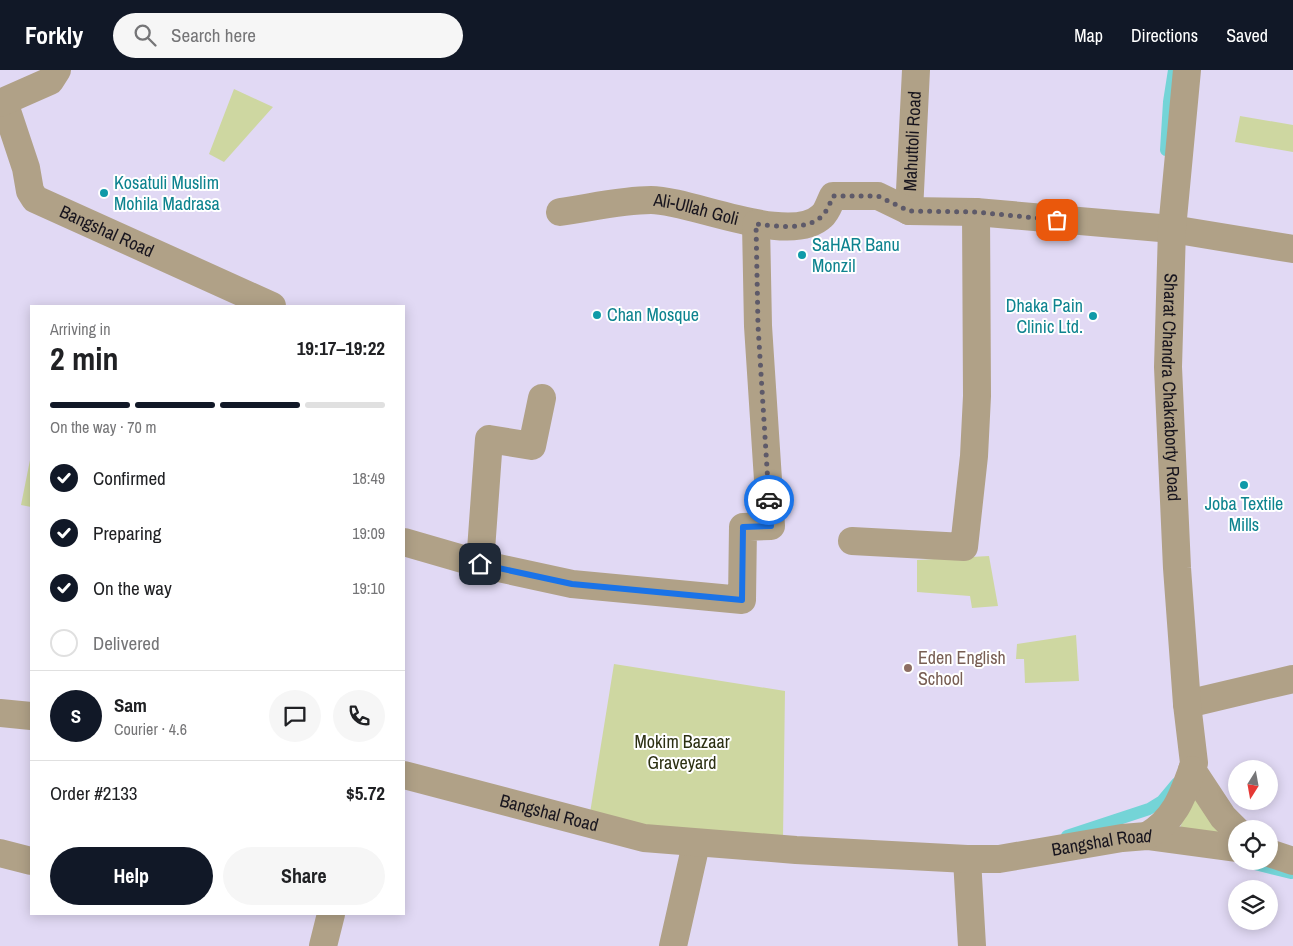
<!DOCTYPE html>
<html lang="en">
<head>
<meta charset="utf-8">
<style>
  body { margin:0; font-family:"Archivo Narrow",sans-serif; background:#f6f6f6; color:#202124; height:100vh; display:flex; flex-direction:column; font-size:19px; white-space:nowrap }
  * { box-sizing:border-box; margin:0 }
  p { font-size:16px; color:#757577 }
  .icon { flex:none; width:28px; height:28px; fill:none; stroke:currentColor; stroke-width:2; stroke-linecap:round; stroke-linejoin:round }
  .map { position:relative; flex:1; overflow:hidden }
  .details { position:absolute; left:30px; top:235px; width:375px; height:610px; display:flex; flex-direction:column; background:#fff; border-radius:0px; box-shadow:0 2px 12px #0003 }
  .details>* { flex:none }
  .needle { width:32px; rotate:191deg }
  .fabs { position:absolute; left:1228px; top:690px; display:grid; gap:10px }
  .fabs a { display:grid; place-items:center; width:50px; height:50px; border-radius:50%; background:#fff; box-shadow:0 2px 12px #0003; font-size:25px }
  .pin { position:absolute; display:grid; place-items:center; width:42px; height:42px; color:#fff; margin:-21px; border-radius:10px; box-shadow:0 2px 8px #0006 }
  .courier { position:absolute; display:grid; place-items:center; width:50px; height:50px; margin:-25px; border:4px solid #1a73e8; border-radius:50%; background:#fff; color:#222; box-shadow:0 1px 6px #0007 }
  .head em { font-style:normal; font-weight:800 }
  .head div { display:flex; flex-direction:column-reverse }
  .head { display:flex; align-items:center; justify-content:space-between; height:85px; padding:0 20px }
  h1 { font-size:32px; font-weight:800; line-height:38px }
  .bar { display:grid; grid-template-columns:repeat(4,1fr); gap:8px 5px; align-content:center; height:60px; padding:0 20px }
  .bar i { height:6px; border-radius:4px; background:#e0e0e0 }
  .bar .on { background:#111827 }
  .bar p { grid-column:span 4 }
  .line { display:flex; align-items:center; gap:12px; padding:0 20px; border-top:1px solid #e0e0e0 }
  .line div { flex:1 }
  .round { display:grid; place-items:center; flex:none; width:52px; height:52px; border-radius:26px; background:#f6f6f6 }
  ol { padding:0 20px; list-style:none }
  li { display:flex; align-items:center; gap:15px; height:55px }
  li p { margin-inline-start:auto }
  li .icon { padding:5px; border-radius:50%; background:#111827; color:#fff; stroke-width:4 }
  li:last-child { color:#757577 }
  li i { width:28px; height:28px; border:2px solid #e0e0e0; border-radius:50% }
  .action { display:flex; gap:10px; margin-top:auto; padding:10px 20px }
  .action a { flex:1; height:58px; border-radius:30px; background:#111827; color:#fff; font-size:20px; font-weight:800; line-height:58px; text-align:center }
  .action a+a { background:#f6f6f6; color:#202124 }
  header { display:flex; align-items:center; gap:30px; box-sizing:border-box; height:70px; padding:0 25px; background:#111827; color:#fff }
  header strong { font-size:24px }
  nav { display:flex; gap:28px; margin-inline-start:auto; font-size:18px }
  .search { width:350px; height:45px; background:#f6f6f6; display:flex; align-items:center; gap:12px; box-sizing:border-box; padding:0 18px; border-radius:28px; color:#757577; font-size:19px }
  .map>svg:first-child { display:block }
  .green { fill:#ced7a1 }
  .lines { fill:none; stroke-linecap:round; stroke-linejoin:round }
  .stream { stroke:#74d4d7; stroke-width:12 }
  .minor { stroke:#b0a187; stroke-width:28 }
  .tertiary { stroke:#b0a187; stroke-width:28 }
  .done { stroke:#5e5a69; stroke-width:5; stroke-dasharray:0 9 }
  .route { stroke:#1a73e8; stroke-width:6 }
  .culture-dot { fill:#0f9aa8; stroke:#fff; stroke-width:2 }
  .education-dot { fill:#8d6e63; stroke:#fff; stroke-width:2 }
  .labels { text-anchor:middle; stroke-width:4; stroke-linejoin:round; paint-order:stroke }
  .street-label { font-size:18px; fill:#18151e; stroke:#fff }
  .culture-label { font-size:18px; fill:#0d838f; stroke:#fff; text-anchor:start }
  .education-label { font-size:18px; fill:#785e54; stroke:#fff; text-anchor:start }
  .park-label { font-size:18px; fill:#2c3012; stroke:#fff }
</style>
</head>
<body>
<header>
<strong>Forkly</strong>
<div class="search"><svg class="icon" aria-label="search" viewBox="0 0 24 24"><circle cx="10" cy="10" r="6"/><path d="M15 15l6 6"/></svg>Search here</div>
<nav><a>Map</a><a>Directions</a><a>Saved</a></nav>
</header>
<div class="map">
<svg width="1293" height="876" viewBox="0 0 1293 876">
  <rect width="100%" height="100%" fill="#e1d9f4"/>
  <path class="green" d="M234 19 273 37 224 92 209 84Z
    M1240 46 1293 55V82L1235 72Z
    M31 385V437L21 435Z
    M989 486 998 536 972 538 970 526 917 522V490Z
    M1076 565 1079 611 1025 613 1024 589H1016L1017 574Z
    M614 594 785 621 783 769 647 756 590 743Z
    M1193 724 1227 770 1178 763Z"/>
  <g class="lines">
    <path class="stream" d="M1166 80 1169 32 1174 0
      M1067 766 1149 739 1162 731 1177 713
      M1243 791 1291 803"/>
    <g class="minor">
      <path id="s1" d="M4 32 26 98 30 121 35 129 272 236"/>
      <path d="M0 33 50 11 57 0"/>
      <path id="s2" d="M909 141 916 0"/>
      <path id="s3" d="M560 142C589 138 622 130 651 130 691 130 790 177 822 146 827 142 830 132 833 126H878L909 141 976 142 1172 159 1293 179"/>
      <path d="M852 471 964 477 974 386 977 326 976 142"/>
      <path d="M404 472 480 494 572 514 742 530 743 457 771 456 758 256 756 154"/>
      <path d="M480 494 489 369 532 376 542 328"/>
      <path d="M1187 634 1293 609"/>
      <path d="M0 783 31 791"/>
      <path d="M967 789 972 876"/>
      <path d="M323 876 331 844"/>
      <path d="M673 876 696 774"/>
    </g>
    <g class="tertiary">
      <path id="s4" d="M1187 0 1172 159 1168 297 1177 498 1187 634 1194 693 1192 700 1223 747 1236 760"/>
      <path d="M0 643 31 646"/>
      <path id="s5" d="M404 705 644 768 796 780 967 789H999L1122 768 1147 766 1236 778"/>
      <path d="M1147 766C1174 750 1182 728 1192 700"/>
      <path d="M1269 783 1293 791"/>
    </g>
  </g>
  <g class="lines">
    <path class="done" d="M769 430 758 256 756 154C776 156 805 161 821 147 827 142 830 133 833 126H878L909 141 976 142 1057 150"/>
    <path class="route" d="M480 494 572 514 742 530 743 457 771 456 769 430"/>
  </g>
  <g class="culture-dot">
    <circle cx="104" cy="123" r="5"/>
    <circle cx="802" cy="185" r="5"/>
    <circle cx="597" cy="245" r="5"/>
    <circle cx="1093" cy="246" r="5"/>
    <circle cx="1244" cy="415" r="5"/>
  </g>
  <circle class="education-dot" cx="908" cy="598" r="5"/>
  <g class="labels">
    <g class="street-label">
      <text dy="6" stroke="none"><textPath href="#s2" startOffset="70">Mahuttoli Road</textPath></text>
      <text dy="6" stroke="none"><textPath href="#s3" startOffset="138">Ali-Ullah Goli</textPath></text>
      <text dy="6" stroke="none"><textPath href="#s1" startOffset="181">Bangshal Road</textPath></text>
      <text dy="6" stroke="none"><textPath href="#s4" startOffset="318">Sharat Chandra Chakraborty Road</textPath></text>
      <text dy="6" stroke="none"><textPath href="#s5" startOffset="150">Bangshal Road</textPath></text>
      <text dy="6" stroke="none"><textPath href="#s5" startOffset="708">Bangshal Road</textPath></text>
    </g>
    <g class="culture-label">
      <text x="114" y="119">Kosatuli Muslim<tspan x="114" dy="21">Mohila Madrasa</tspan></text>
      <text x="812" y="181">SaHAR Banu<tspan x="812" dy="21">Monzil</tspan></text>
      <text x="1083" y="242" text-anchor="end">Dhaka Pain<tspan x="1083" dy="21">Clinic Ltd.</tspan></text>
      <text x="607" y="251">Chan Mosque</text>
      <text x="1244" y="440" text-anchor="middle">Joba Textile<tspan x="1244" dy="21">Mills</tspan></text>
    </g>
    <g class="education-label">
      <text x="918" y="594">Eden English<tspan x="918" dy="21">School</tspan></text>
    </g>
    <g class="park-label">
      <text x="682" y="678">Mokim Bazaar<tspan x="682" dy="21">Graveyard</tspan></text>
    </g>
  </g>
</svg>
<div class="fabs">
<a><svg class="needle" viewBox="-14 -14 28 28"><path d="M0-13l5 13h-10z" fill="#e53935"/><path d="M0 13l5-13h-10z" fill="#757577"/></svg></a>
<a><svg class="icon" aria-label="locate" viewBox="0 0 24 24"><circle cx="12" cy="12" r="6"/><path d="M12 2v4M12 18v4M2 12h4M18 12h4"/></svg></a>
<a><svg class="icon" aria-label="layers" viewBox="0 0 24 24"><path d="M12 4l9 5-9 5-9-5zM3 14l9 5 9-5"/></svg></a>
</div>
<div class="pin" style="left:1057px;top:150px;background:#ea580c"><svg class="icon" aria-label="bag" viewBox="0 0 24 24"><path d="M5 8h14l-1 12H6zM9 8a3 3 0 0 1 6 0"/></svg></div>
<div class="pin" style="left:480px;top:494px;background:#1f2937"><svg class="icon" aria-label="home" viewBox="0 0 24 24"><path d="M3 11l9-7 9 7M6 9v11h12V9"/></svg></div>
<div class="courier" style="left:769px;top:430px"><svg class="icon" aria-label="car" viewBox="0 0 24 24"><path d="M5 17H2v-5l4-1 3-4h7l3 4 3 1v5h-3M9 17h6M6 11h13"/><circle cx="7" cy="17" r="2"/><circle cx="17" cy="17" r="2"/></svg></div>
<section class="details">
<div class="head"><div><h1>2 min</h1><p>Arriving in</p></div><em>19:17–19:22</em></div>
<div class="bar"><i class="on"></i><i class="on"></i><i class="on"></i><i></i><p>On the way · 70 m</p></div>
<ol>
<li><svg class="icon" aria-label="check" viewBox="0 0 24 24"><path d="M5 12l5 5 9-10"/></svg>Confirmed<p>18:49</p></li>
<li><svg class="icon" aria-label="check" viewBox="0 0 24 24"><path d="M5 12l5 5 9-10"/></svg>Preparing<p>19:09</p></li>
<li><svg class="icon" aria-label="check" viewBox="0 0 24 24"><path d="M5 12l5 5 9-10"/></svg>On the way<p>19:10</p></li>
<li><i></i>Delivered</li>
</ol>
<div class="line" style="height:90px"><b class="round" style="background:#111827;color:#fff">S</b><div><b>Sam</b><p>Courier · 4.6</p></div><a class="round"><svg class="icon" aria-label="chat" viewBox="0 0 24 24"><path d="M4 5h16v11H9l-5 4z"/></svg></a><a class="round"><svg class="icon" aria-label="phone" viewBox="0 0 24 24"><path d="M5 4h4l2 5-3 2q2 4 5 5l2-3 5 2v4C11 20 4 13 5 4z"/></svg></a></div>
<div class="line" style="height:65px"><div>Order #2133</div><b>$5.72</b></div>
<div class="action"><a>Help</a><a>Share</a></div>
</section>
</div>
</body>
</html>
